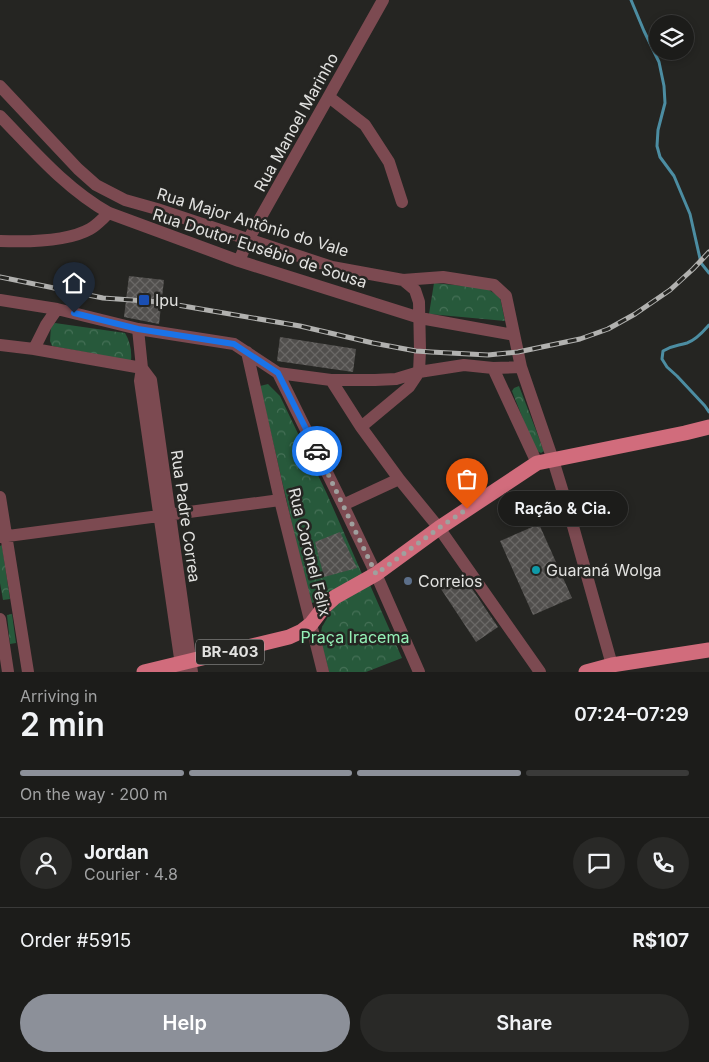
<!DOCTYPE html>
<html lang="en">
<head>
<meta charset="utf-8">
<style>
  body { margin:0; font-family:Inter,sans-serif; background:#292927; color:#f1f3f6; height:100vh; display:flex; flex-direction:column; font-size:19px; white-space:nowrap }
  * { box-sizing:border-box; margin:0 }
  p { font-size:16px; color:#a0a1a2 }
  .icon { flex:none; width:28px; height:28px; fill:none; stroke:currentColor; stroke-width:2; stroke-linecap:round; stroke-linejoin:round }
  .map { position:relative; height:672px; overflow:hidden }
  .drawer { display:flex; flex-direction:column; background:#1c1c1a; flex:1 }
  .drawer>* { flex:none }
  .tools { position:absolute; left:649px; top:15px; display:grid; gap:10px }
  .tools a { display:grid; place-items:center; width:45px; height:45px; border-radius:50%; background:#1c1c1a; box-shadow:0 2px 8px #0003,0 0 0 1px #3a3a39; font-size:25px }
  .pin { position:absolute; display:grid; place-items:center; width:42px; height:42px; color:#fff; margin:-51px -21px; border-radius:50% 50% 50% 0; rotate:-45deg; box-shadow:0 0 5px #0007 }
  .pin .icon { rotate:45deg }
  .courier { position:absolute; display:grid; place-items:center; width:50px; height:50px; margin:-25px; border:4px solid #1a73e8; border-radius:50%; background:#fff; color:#222; box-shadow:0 1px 6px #0007 }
  .bubble { position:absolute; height:35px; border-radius:18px; background:#1c1c1a; box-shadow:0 2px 8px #0003,0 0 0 1px #3a3a39; font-size:16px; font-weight:600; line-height:35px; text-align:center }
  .headline em { font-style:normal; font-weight:600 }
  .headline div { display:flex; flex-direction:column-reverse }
  .headline { display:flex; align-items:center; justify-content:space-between; height:85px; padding:0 20px }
  h1 { font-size:32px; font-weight:600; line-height:38px }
  .bar { display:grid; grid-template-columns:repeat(4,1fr); gap:8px 5px; align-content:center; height:60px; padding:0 20px }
  .bar i { height:6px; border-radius:4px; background:#3a3a39 }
  .bar .on { background:#8c9099 }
  .bar p { grid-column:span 4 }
  .line { display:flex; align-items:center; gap:12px; padding:0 20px; border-top:1px solid #3a3a39 }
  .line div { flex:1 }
  .round { display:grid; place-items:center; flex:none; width:52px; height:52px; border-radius:26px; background:#292927 }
  .cta { display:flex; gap:10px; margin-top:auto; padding:10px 20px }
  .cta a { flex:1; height:58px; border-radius:30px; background:#8c9099; color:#fff; font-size:20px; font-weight:600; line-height:58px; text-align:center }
  .cta a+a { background:#292927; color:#f1f3f6 }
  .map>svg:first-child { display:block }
  .park { fill:url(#park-crowns) }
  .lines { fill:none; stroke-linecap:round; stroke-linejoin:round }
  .stream { stroke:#4c8da2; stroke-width:3 }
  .building { fill:url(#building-cross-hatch) }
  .minor { stroke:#7c4a51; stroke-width:12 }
  .major { stroke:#d16c7c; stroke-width:15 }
  .rail-casing { stroke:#b1b1af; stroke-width:5 }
  .rail { stroke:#252522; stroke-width:3; stroke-dasharray:9; stroke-linecap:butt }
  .done { stroke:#a0a09e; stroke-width:5; stroke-dasharray:0 9 }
  .route { stroke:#1a73e8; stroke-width:6 }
  .transit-dot { fill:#1a4fb4; stroke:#252522; stroke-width:2 }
  .culture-dot { fill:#0f9aa8; stroke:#252522; stroke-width:2 }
  .service-dot { fill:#5c6f8a; stroke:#252522; stroke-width:2 }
  .labels { text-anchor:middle; stroke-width:5; stroke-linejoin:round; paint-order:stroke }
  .shield { fill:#252522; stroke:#a9a9a7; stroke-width:1 }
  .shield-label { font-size:15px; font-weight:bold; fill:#e2e2e0 }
  .street-label { font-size:16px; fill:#e2e2e0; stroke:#252522 }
  .poi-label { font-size:16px; fill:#e2e2e0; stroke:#252522; text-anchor:start }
  .park-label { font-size:16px; fill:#95f1b7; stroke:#252522 }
</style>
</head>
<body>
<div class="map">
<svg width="709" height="672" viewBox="0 0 709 672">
  <defs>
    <pattern id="park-crowns" width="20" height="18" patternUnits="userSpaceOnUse" patternTransform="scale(1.25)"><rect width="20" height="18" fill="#27593b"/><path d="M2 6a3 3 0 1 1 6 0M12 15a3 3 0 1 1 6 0" fill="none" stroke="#467157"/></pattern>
    <pattern id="building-cross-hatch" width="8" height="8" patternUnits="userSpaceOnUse" patternTransform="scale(1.25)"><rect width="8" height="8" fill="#514f4d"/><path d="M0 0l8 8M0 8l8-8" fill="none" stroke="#6a6866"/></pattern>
  </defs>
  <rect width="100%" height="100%" fill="#252522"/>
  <path class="park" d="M434 283 486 288 500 297 505 321 429 314Z
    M55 323 125 333C130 341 132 351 131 361L52 346 50 341 51 325Z
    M268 384 280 396 327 494 363 576 324 594 313 603 310 602 260 386Z
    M519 386 544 451 541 453 535 450 512 391 514 388Z
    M2 545 10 599 3 600 0 583V546Z
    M370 585 402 658 366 672H329L320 638 322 627 334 606Z
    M12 614 16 643 10 644 7 615Z"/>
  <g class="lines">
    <path class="stream" d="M631 0 644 31 659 62 664 86 665 103 658 130 657 146 660 157 674 176 690 214 701 263 709 273
      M709 325C703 332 696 340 687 343 677 346 673 345 663 351L662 359 667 367 677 376 705 406 709 412"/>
  </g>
  <path class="building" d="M129 276 164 280 159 324 124 317Z
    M280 337 356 349 353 372 277 361Z
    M539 524 572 598 533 615 500 541Z
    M340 532 357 568 324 577 315 542Z
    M462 574 498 627 476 642 441 589Z"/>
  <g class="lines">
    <path class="minor" d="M0 86 78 169 96 185 125 200 157 209 332 267 403 280 443 277 494 285 506 296 521 367 553 460 569 512 612 665
      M329 97 365 125 389 162 402 202
      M0 116C34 151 66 189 109 213L239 261 420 318 514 335
      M0 241C26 242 67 242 90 229 97 225 103 218 109 213
      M239 261 248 240 383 0
      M0 300 57 309 138 329 234 344 278 373 331 380H375L396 379 419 372 464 365 493 368 521 367
      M138 329 142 368 140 381 182 672
      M0 345 34 349 142 368
      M34 349 46 325 57 309
      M247 352 280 500 323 672
      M142 368 151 380 192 672
      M493 368 537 463
      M278 373 343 505 376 574 419 672
      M331 380 361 427 399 479 439 528 540 672
      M361 427 409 387 419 372 420 350 419 302 415 290 403 280
      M0 497 28 672
      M343 505 399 479
      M0 537 280 500
      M0 619 8 672"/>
    <path class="major" d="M144 672 289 637 302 631 311 624 324 607 335 597 376 574 439 528 537 463 685 433 709 427
      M586 672 612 665 709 650"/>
    <defs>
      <path id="rail" d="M0 277 103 298 160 302 300 326 373 343 416 351 431 352 488 355 518 352 580 339 608 329 635 314 670 290 693 269 709 252"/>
    </defs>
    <use href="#rail" class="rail-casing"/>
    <use href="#rail" class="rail"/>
  </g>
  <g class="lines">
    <path class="done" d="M317 451 376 574 439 528 467 509"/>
    <path class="route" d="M74 313 138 329 234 344 278 373 317 451"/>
  </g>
  <rect class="transit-dot" x="138" y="294" width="12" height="12" rx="2.5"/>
  <circle class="culture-dot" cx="536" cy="570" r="5"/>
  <circle class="service-dot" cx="408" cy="581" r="5"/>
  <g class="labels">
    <rect class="shield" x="196" y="639.5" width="68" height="25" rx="4"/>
    <g class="shield-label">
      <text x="230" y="657">BR-403</text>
    </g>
    <g class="street-label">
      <text transform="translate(296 122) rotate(-61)" y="6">Rua Manoel Marinho</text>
      <text transform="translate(253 222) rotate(17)" y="6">Rua Major Antônio do Vale</text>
      <text transform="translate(260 248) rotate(18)" y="6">Rua Doutor Eusébio de Sousa</text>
      <text transform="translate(186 516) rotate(82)" y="6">Rua Padre Correa</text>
      <text transform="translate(310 552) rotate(76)" y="6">Rua Coronel Félix</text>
    </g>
    <g class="poi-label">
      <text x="155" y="306">Ipu</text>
      <text x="546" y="576">Guaraná Wolga</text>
      <text x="418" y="587">Correios</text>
    </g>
    <g class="park-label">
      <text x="355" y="643">Praça Iracema</text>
    </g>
  </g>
</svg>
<div class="tools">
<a><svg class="icon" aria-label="layers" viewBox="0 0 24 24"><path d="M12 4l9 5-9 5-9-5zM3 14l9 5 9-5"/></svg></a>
</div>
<div class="pin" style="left:467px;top:509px;background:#ea580c"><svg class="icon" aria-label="bag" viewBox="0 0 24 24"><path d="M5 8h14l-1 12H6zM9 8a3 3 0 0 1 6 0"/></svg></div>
<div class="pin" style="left:74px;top:313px;background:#1f2937"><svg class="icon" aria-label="home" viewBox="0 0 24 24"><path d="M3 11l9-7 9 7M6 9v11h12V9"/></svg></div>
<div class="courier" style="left:317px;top:451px"><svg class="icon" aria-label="car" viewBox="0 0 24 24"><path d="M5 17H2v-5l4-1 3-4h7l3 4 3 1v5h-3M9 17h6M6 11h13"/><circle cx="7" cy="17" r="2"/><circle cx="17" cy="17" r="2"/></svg></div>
<div class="bubble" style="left:498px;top:491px;width:130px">Ração &amp; Cia.</div>
</div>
<section class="drawer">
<div class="headline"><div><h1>2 min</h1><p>Arriving in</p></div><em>07:24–07:29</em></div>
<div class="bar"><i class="on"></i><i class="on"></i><i class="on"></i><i></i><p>On the way · 200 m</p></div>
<div class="line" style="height:90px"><a class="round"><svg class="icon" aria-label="person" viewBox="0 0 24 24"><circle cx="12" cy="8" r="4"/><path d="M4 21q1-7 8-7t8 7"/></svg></a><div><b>Jordan</b><p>Courier · 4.8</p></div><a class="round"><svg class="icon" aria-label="chat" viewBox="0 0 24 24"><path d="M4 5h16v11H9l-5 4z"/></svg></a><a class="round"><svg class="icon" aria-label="phone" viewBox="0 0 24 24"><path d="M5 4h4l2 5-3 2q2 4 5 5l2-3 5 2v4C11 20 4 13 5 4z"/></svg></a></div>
<div class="line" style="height:65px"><div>Order #5915</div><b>R$107</b></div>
<div class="cta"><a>Help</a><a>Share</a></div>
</section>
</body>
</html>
